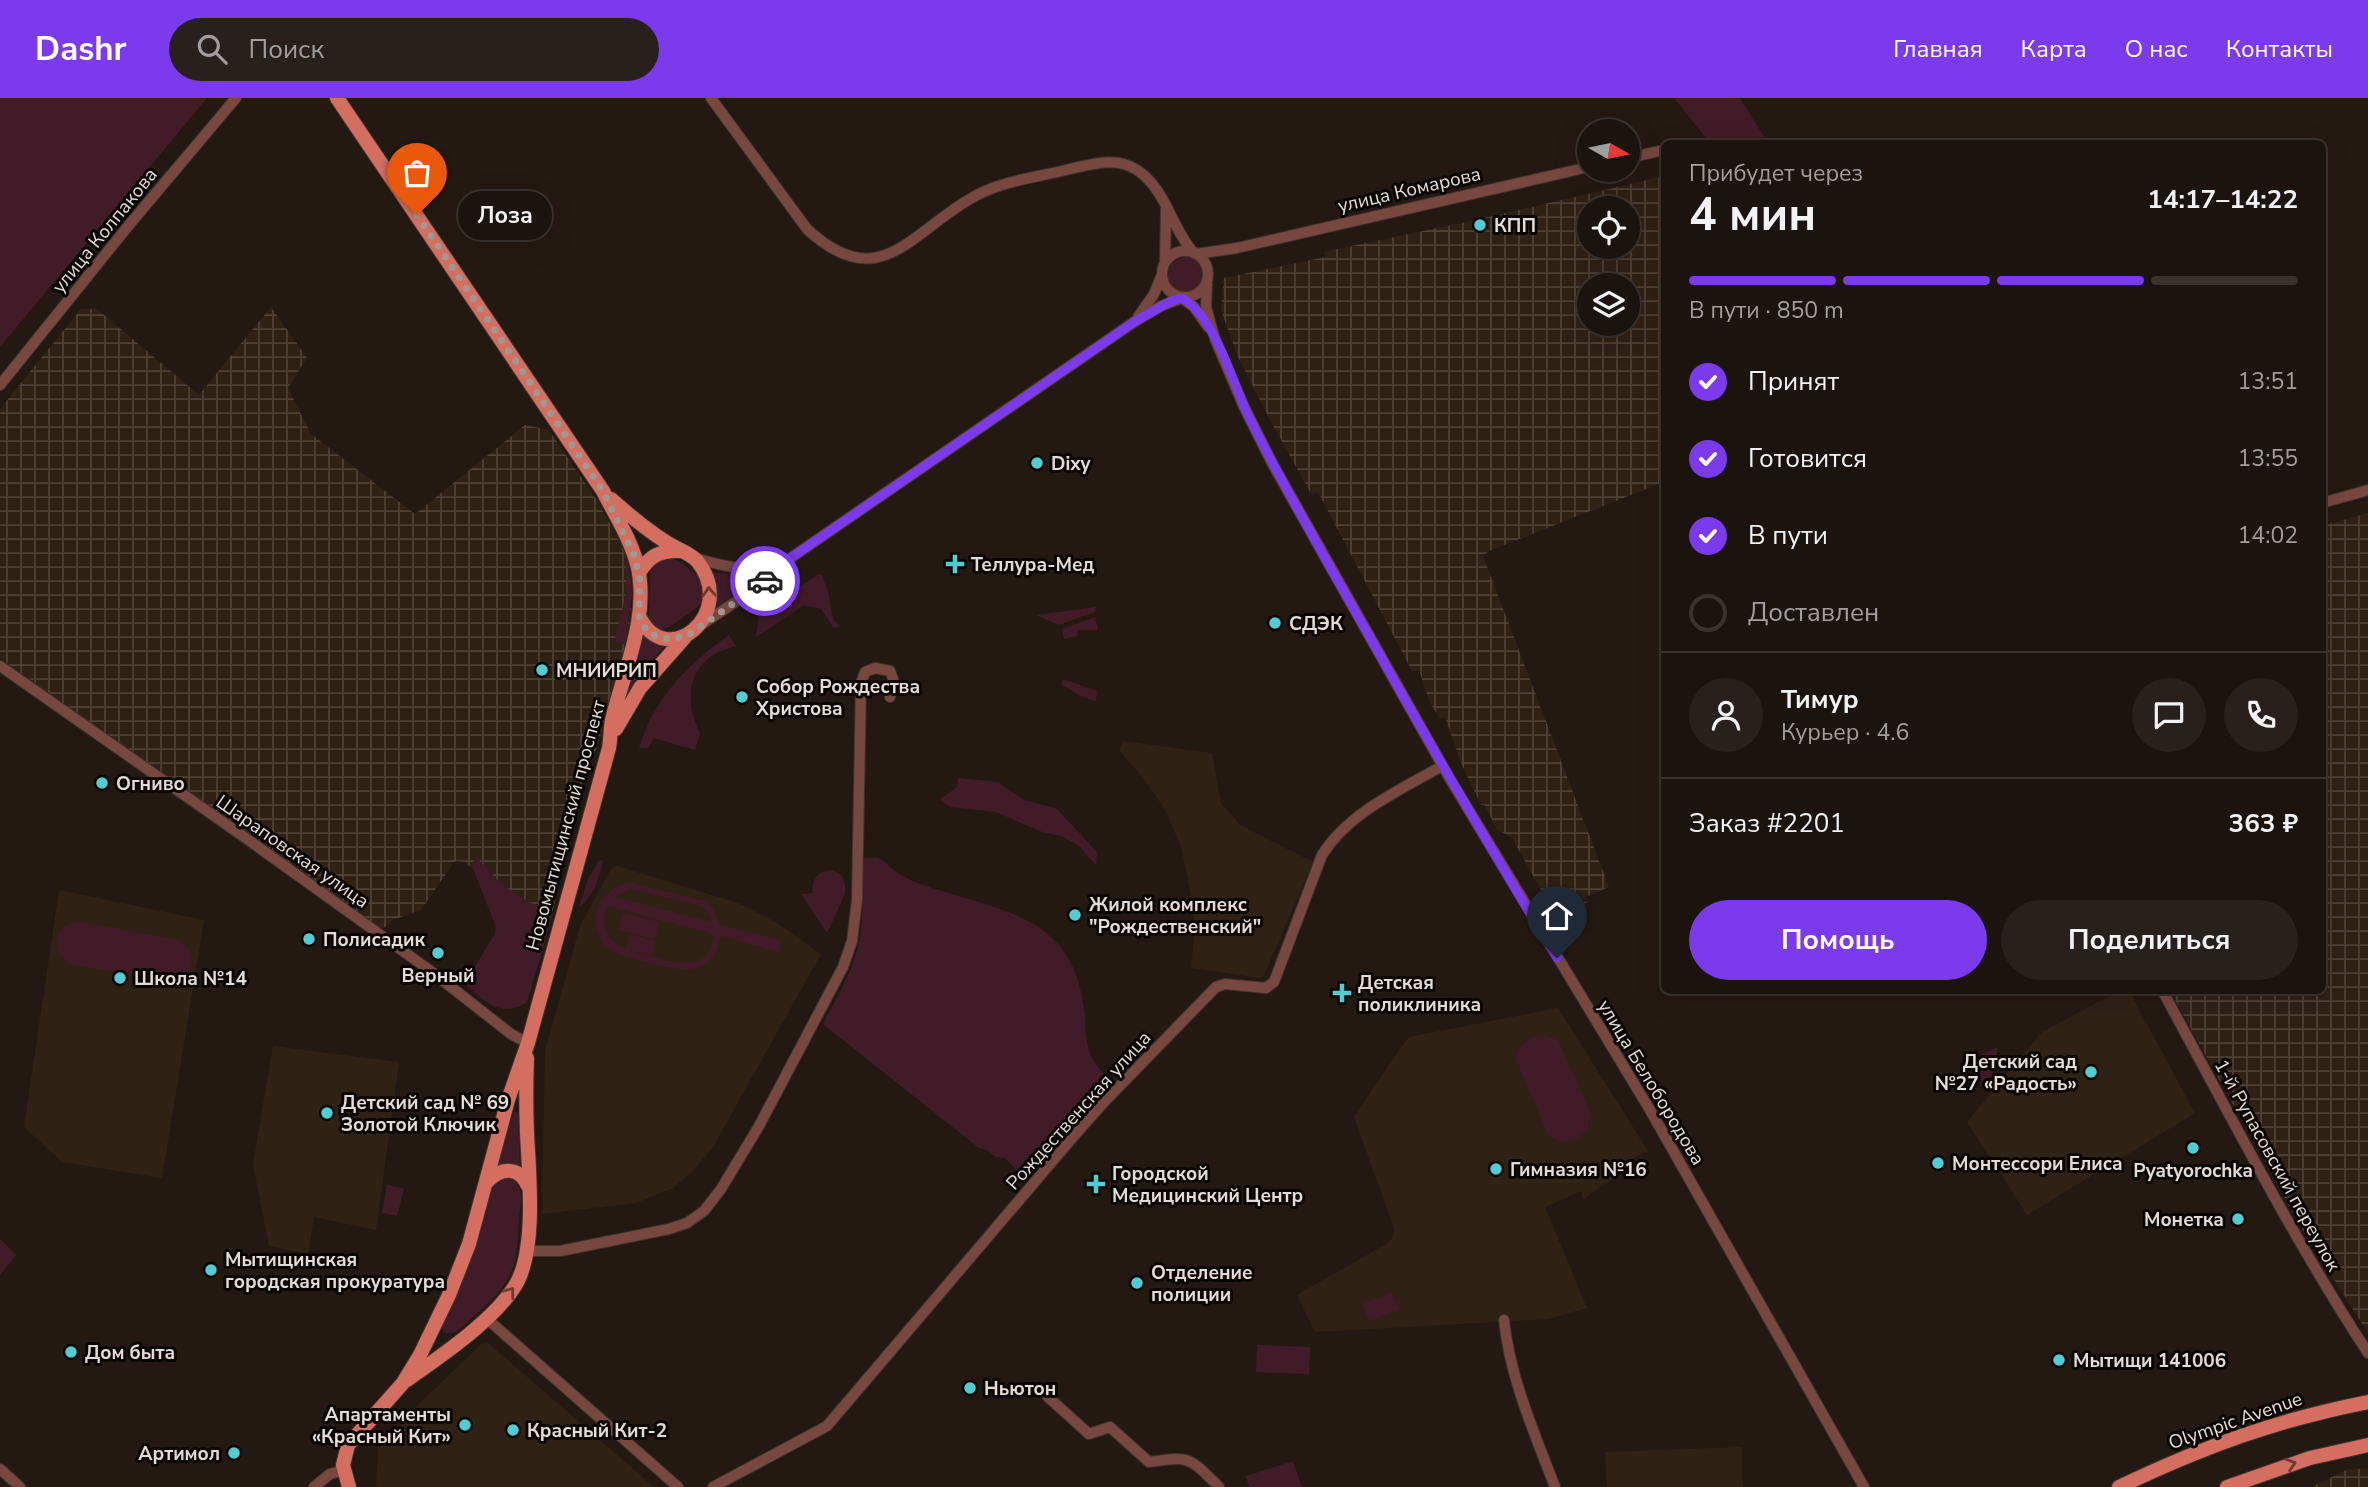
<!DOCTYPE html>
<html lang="ru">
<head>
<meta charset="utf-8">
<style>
  body { margin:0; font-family:"Nunito Sans",sans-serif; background:#28201c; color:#f1f3f6; height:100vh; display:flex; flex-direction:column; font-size:26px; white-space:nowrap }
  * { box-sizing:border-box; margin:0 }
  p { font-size:23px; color:#a09e9e }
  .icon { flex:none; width:38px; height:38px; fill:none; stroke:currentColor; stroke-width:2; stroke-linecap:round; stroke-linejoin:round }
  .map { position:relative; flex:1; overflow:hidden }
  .details { position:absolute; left:1661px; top:42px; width:665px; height:854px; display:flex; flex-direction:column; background:#1b130e; border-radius:10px; box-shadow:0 7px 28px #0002,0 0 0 2px #39322e }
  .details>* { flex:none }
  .needle { width:46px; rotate:99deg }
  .buttons { position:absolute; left:1577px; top:21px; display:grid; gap:14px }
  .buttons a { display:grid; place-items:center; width:63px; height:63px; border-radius:50%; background:#1b130e; box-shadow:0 7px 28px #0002,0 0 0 2px #39322e; font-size:35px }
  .pin { position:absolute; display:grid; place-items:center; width:60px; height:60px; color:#fff; margin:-72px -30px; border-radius:50% 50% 50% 0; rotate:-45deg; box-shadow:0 0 7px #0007 }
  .pin .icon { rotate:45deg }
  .courier { position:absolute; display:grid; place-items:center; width:70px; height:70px; margin:-35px; border:5px solid #7c3aed; border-radius:50%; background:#fff; color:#222; box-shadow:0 2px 9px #0007 }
  .bubble { position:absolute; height:49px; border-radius:24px; background:#1b130e; box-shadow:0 7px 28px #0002,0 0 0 2px #39322e; font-size:23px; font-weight:700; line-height:49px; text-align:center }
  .summary em { font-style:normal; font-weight:700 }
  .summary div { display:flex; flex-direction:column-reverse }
  .summary { display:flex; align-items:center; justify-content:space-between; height:119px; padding:0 28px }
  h1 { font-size:46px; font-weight:700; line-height:52px }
  .bar { display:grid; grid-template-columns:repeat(4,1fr); gap:10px 7px; align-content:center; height:84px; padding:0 28px }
  .bar i { height:9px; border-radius:5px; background:#39322e }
  .bar .active { background:#7c3aed }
  .bar p { grid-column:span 4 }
  .line { display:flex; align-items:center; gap:18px; padding:0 28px; border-top:2px solid #39322e }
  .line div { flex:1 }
  .round { display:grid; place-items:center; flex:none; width:74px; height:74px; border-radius:37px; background:#28201c }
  ol { padding:0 28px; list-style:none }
  li { display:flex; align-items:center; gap:21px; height:77px }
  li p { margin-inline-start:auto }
  li .icon { padding:7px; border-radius:50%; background:#7c3aed; color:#fff; stroke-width:4 }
  li:last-child { color:#a09e9e }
  li i { width:38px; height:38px; border:4px solid #39322e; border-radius:50% }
  .button { display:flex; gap:14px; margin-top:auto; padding:14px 28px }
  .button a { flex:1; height:80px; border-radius:42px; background:#7c3aed; color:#fff; font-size:28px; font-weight:700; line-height:80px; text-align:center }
  .button a+a { background:#28201c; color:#f1f3f6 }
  header { display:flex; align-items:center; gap:42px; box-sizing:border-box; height:98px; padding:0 35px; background:#7c3aed; color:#fff }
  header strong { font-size:33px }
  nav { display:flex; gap:38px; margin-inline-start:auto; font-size:24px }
  .search { width:490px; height:63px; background:#28201c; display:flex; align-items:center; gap:18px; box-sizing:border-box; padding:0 24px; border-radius:38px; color:#a09e9e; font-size:26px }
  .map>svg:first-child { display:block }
  .built { fill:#302115 }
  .industrial { fill:url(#industrial-grid); fill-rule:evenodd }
  .green { fill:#421b28; fill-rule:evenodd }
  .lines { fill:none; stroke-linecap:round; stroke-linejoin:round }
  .minor-casing { stroke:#3f342d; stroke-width:12 }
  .major-casing { stroke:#3f342d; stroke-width:16 }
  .minor { stroke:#774740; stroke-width:10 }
  .major { stroke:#d36e61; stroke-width:14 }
  .oneway { stroke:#6e3a32 }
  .done { stroke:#a09891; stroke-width:7; stroke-dasharray:0 12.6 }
  .route { stroke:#7c3aed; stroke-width:9 }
  .poi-dot { fill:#51ccd2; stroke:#0a0604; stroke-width:2.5 }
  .labels { text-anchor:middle; stroke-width:6; stroke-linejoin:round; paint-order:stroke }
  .street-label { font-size:19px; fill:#e3dcd6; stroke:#0a0604 }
  .poi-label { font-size:19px; font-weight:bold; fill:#e3dcd6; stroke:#0a0604; text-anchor:start }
</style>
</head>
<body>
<header>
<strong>Dashr</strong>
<div class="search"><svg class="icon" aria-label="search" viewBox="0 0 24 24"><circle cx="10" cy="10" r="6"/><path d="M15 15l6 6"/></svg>Поиск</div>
<nav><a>Главная</a><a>Карта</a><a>О нас</a><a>Контакты</a></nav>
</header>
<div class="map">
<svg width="2368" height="1389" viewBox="0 0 2368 1389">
  <defs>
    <pattern id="industrial-grid" width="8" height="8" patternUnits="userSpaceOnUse" patternTransform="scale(1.75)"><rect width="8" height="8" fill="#302115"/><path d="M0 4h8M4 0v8" fill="none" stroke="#4e4136"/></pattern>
  </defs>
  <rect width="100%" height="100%" fill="#241912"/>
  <path class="built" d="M1124 643 1212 655 1221 705 1240 727 1313 764 1263 879 1260 880 1191 870 1194 841 1193 806 1181 749 1166 713 1144 681 1119 652Z
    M617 768 738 805 775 824 821 856 713 1049 692 1074 673 1090 636 1105 542 1116 545 953 580 828 611 771Z
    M59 792 204 822 162 1080 62 1064 24 1029Z
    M2119 893H2129L2195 1015 2027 1117 1967 1024 2042 934Z
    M1558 910 1648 1053 1618 1067 1621 1076 1583 1101 1581 1093 1545 1109 1587 1210 1548 1221 1315 1234 1297 1197 1390 1144 1395 1133 1354 1019 1404 945 1409 939Z
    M273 948 399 964 376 1132 314 1119 308 1156 269 1148 253 1066Z
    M488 1245 654 1389H376L378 1349 384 1340 481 1246Z
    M1742 1349 1743 1389H1607L1605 1354Z"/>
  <path class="industrial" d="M1664 78V384L1489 453 1483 458 1609 789 1586 799 1588 804 1556 819 1512 740 1497 731 1484 707H1481L1462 667 1445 619 1440 621 1430 605 1419 572 1412 573 1318 394 1311 396 1270 322 1237 257 1221 212 1224 180 1325 159 1324 154 1328 153 1471 123ZM1628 110V149H1589V110ZM1589 187H1628V226H1589Z
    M271 209 307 260 288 290 311 336 415 416 525 327 549 332 598 404 623 450 629 469 632 491 630 520 624 554 597 650 585 673 579 707 571 706 549 787 558 794 551 818 510 800 464 764 457 763 454 764 421 812 392 822 382 832 0 560V311L81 211H97L199 297Z
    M2368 415V1235L2306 1138 2170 893 2322 892V428Z
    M2368 1370V1389H2312L2346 1372Z"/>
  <path class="green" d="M0 0H207L0 249Z
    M1674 0H1740L1768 45H1710Z
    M1168 177a18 18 0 1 1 36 0a18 18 0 1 1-36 0Z
    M667 458C683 465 717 484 699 507 694 513 686 517 681 521 672 527 666 533 655 531L649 523 650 468Z
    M627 460 632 491 625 547 614 543C621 516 631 489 624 461Z
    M712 474 758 480 715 510 717 488Z
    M819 476 822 477 828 494 833 522 841 528 834 530 821 511 804 507 756 539 759 516Z
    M1096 509 1095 514 1059 527 1036 517Z
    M1095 519 1098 532H1078L1077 538 1064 541 1062 531Z
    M641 532 652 543 668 545 653 561 623 606Z
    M729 537 736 548C691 558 680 597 700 635L695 652 654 640 648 650H639C654 600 687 567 729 537Z
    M1063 581 1097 593 1096 603 1082 599 1061 586Z
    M958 680 998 684 1024 702 1057 711 1097 754 1096 767 1079 748 1062 738 1042 734 996 714 951 709 939 702 957 689Z
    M478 760C503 792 518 798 553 816L527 904C500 921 486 903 464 886L495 836 496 829 471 765Z
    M862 760C867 760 874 759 878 760 884 762 889 769 895 773 908 782 924 788 939 792 1010 815 1074 821 1084 912 1088 948 1083 957 1112 983L1025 1080 1005 1060 996 1059 987 1052 979 1050 823 926C835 902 850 879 857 852 865 823 862 790 862 760Z
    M599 762 603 763C599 780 594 799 579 809L588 781Z
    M833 772 842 778 845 787V795L828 834H826L801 796 813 795C810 782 819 772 833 772Z
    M630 784 705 803 714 812 720 827 781 842 779 854 721 838C711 884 677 872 643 863 631 860 618 858 608 850 581 827 600 790 630 784ZM631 791 699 807 705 811 712 824 615 799ZM608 808 713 836C713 882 659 861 634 853L652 857 656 843 630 837 626 851C608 845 599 825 608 808Z
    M622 815 659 824 655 841 618 832Z
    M77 823 179 842C200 855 194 882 169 884L71 866 59 857 56 842 63 829Z
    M1543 937 1558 942 1590 1014 1588 1030 1577 1041 1562 1044 1548 1037 1516 961C1519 946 1528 939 1543 937Z
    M1998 949 1993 977 1986 986 1974 977 1982 956Z
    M514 1013 518 1015 520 1069 504 1065 497 1067Z
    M512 1078C524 1092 521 1102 519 1119 518 1133 518 1149 515 1163 507 1194 478 1214 456 1234L445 1235 441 1230 442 1224 491 1087 494 1083Z
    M387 1086 404 1091 397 1118 382 1115Z
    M0 1141 16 1157 0 1177Z
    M1392 1194 1399 1212 1369 1223 1362 1206Z
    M1257 1247 1310 1249 1309 1276 1256 1274Z
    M1293 1363 1302 1389H1249L1246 1378Z"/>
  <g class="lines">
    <defs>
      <path id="minor" d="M711 0 807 131C881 200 912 131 977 97 1006 82 1039 79 1070 71 1092 66 1117 58 1137 72 1167 92 1171 130 1194 155
        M1628 60 1664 52
        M1162 176a23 23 0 1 1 46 0a23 23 0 1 1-46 0Z
        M1196 156 1237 150 1589 69
        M1165 165 1166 111
        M1207 186 1206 209 1215 241 1244 309 1272 365 1450 681 1650 1012 1864 1389
        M1182 200 1194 209 1208 229
        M1138 219 1154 196 1161 179
        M0 287 129 127 236 0
        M2322 405 2368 392
        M695 460C722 468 752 475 779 468
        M701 527 753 492 779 468 1134 224 1161 208 1182 200
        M0 568 247 741 428 871 511 936 528 945
        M2162 892C2229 1015 2292 1139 2368 1255
        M527 1153H560L669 1131 687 1125 704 1113 721 1091 759 1028 843 869 852 843 857 802 861 585 865 574 875 570 890 573 893 581 890 599
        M486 1220 678 1389
        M1504 1222C1510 1280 1534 1334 1555 1389
        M1048 1299 1089 1336 1110 1329 1149 1364C1191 1358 1189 1359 1219 1389
        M0 1371 20 1389
        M314 1389 330 1376 344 1372
        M713 1389 827 1328 1073 1039 1106 1002 1216 889 1225 886 1266 890 1274 884 1322 757C1348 715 1400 692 1442 668"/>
      <path id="major" d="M337 0 603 393C615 417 630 440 637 466 650 516 625 570 613 618 610 628 611 639 609 650L528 945 508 1002 469 1146 449 1197 420 1257 403 1285 348 1347 343 1367 349 1389
        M611 401C629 417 647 432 666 444 676 451 691 455 698 464 738 516 666 575 639 518
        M639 475C649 458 660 452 680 453
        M616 631 640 590 685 539
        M487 1084C501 1069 519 1068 528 1088
        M407 1282C441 1258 493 1223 515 1188 537 1153 529 1075 527 1035 526 1010 526 985 527 960
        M2119 1389C2203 1349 2276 1322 2368 1304
        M2227 1389 2310 1360 2368 1347"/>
    </defs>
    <use href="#minor" class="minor-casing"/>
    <use href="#major" class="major-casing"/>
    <use href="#minor" class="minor"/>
    <use href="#major" class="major"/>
  </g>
  <defs><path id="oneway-chevron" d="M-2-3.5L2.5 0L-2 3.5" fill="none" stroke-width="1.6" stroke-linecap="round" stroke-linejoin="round" transform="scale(1.75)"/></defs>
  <g class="oneway">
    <use href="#oneway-chevron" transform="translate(709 494) rotate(-93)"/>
    <use href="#oneway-chevron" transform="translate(510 1194) rotate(-53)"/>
    <use href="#oneway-chevron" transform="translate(2291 1366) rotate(-18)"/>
  </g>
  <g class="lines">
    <path class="done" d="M417 117 603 393 634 457 640 482 639 518 645 530 650 536 668 541 687 538 765 483"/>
    <path class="route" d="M765 483 779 468 1134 224 1171 203 1182 200C1217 221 1232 286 1251 323 1287 395 1328 465 1368 536 1429 645 1492 753 1557 860"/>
  </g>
  <g class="poi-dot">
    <circle cx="1480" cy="127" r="7"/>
    <circle cx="1037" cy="365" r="7"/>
    <path d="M951.5 455.5h7v7h7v7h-7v7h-7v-7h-7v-7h7z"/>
    <circle cx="1275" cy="525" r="7"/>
    <circle cx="542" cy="572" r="7"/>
    <circle cx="742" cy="599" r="7"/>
    <circle cx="102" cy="685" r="7"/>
    <circle cx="1075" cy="817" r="7"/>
    <circle cx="309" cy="841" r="7"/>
    <circle cx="438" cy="855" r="7"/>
    <circle cx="120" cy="880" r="7"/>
    <path d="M1338.5 884.5h7v7h7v7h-7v7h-7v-7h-7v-7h7z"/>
    <circle cx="2091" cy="974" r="7"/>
    <circle cx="327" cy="1015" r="7"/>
    <circle cx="2193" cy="1050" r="7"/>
    <circle cx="1938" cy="1065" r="7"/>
    <circle cx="1496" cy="1071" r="7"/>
    <path d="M1092.5 1075.5h7v7h7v7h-7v7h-7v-7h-7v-7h7z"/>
    <circle cx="2238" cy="1121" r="7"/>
    <circle cx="211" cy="1172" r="7"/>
    <circle cx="1137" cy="1185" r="7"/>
    <circle cx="71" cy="1254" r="7"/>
    <circle cx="2059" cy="1262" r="7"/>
    <circle cx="970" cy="1290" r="7"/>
    <circle cx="465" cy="1327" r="7"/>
    <circle cx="513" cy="1332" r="7"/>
    <circle cx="234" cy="1355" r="7"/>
  </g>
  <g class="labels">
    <g class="street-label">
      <text transform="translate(1409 91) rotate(-13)" y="7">улица Комарова</text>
      <text transform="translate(104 132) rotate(-51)" y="7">улица Колпакова</text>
      <text transform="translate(565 727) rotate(-75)" y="7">Новомытищинский проспект</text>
      <text transform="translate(293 753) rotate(35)" y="7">Шараповская улица</text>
      <text transform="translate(1652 984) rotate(59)" y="7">улица Белобородова</text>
      <text transform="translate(1078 1012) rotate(-48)" y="7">Рождественская улица</text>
      <text transform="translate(2278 1067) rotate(61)" y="7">1-й Рупасовский переулок</text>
      <text transform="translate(2235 1322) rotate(-19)" y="7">Olympic Avenue</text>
    </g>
    <g class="poi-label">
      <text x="1494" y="134">КПП</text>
      <text x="1051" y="372">Dixy</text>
      <text x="971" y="473">Теллура-Мед</text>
      <text x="1289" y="532">СДЭК</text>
      <text x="556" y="579">МНИИРИП</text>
      <text x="756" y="595">Собор Рождества<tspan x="756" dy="22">Христова</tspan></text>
      <text x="116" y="692">Огниво</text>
      <text x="1089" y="813">Жилой комплекс<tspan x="1089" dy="22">"Рождественский"</tspan></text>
      <text x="323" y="848">Полисадик</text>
      <text x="438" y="884" text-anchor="middle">Верный</text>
      <text x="134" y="887">Школа №14</text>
      <text x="1358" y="891">Детская<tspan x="1358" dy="22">поликлиника</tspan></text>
      <text x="2077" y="970" text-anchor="end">Детский сад<tspan x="2077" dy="22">№27 «Радость»</tspan></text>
      <text x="341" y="1011">Детский сад № 69<tspan x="341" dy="22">Золотой Ключик</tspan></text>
      <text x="1952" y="1072">Монтессори Елиса</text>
      <text x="1510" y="1078">Гимназия №16</text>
      <text x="2193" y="1079" text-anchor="middle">Pyatyorochka</text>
      <text x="1112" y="1082">Городской<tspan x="1112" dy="22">Медицинский Центр</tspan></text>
      <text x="2224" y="1128" text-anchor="end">Монетка</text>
      <text x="225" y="1168">Мытищинская<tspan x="225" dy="22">городская прокуратура</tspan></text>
      <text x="1151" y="1181">Отделение<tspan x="1151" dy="22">полиции</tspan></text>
      <text x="85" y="1261">Дом быта</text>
      <text x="2073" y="1269">Мытищи 141006</text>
      <text x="984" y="1297">Ньютон</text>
      <text x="451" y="1323" text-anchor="end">Апартаменты<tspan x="451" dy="22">«Красный Кит»</tspan></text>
      <text x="527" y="1339">Красный Кит-2</text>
      <text x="220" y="1362" text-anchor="end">Артимол</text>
    </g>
  </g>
</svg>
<div class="buttons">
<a><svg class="needle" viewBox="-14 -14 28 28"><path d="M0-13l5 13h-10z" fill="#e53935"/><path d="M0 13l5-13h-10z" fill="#a09e9e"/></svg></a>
<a><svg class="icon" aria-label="locate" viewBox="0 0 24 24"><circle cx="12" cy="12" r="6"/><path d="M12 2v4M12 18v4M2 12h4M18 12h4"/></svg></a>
<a><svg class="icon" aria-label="layers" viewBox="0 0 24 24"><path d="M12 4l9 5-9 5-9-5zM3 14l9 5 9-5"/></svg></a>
</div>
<div class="pin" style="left:417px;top:117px;background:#ea580c"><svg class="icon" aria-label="bag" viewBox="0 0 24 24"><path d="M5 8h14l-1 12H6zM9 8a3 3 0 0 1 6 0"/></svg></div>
<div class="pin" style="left:1557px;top:860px;background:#1f2937"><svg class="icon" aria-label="home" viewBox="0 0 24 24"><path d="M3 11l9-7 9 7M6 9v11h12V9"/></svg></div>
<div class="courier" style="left:765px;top:483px"><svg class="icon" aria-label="car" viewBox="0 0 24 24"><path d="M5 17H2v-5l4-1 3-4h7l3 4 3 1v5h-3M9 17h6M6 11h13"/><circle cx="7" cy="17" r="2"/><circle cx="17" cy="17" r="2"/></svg></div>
<div class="bubble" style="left:458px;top:93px;width:94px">Лоза</div>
<section class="details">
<div class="summary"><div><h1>4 мин</h1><p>Прибудет через</p></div><em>14:17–14:22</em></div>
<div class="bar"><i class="active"></i><i class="active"></i><i class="active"></i><i></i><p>В пути · 850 m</p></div>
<ol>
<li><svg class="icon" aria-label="check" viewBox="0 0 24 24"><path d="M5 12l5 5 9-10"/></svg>Принят<p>13:51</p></li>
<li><svg class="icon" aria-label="check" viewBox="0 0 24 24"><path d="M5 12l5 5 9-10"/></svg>Готовится<p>13:55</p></li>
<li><svg class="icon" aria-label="check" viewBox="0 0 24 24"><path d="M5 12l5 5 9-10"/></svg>В пути<p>14:02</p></li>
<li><i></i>Доставлен</li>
</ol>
<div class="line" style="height:126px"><a class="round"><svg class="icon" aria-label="person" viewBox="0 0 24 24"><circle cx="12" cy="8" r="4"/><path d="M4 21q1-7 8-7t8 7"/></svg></a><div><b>Тимур</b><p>Курьер · 4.6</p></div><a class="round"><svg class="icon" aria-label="chat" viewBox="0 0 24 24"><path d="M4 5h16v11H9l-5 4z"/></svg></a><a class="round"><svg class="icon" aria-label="phone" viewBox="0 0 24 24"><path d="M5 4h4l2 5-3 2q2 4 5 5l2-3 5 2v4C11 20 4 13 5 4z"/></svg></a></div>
<div class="line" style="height:91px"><div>Заказ #2201</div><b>363 ₽</b></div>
<div class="button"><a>Помощь</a><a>Поделиться</a></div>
</section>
</div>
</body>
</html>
